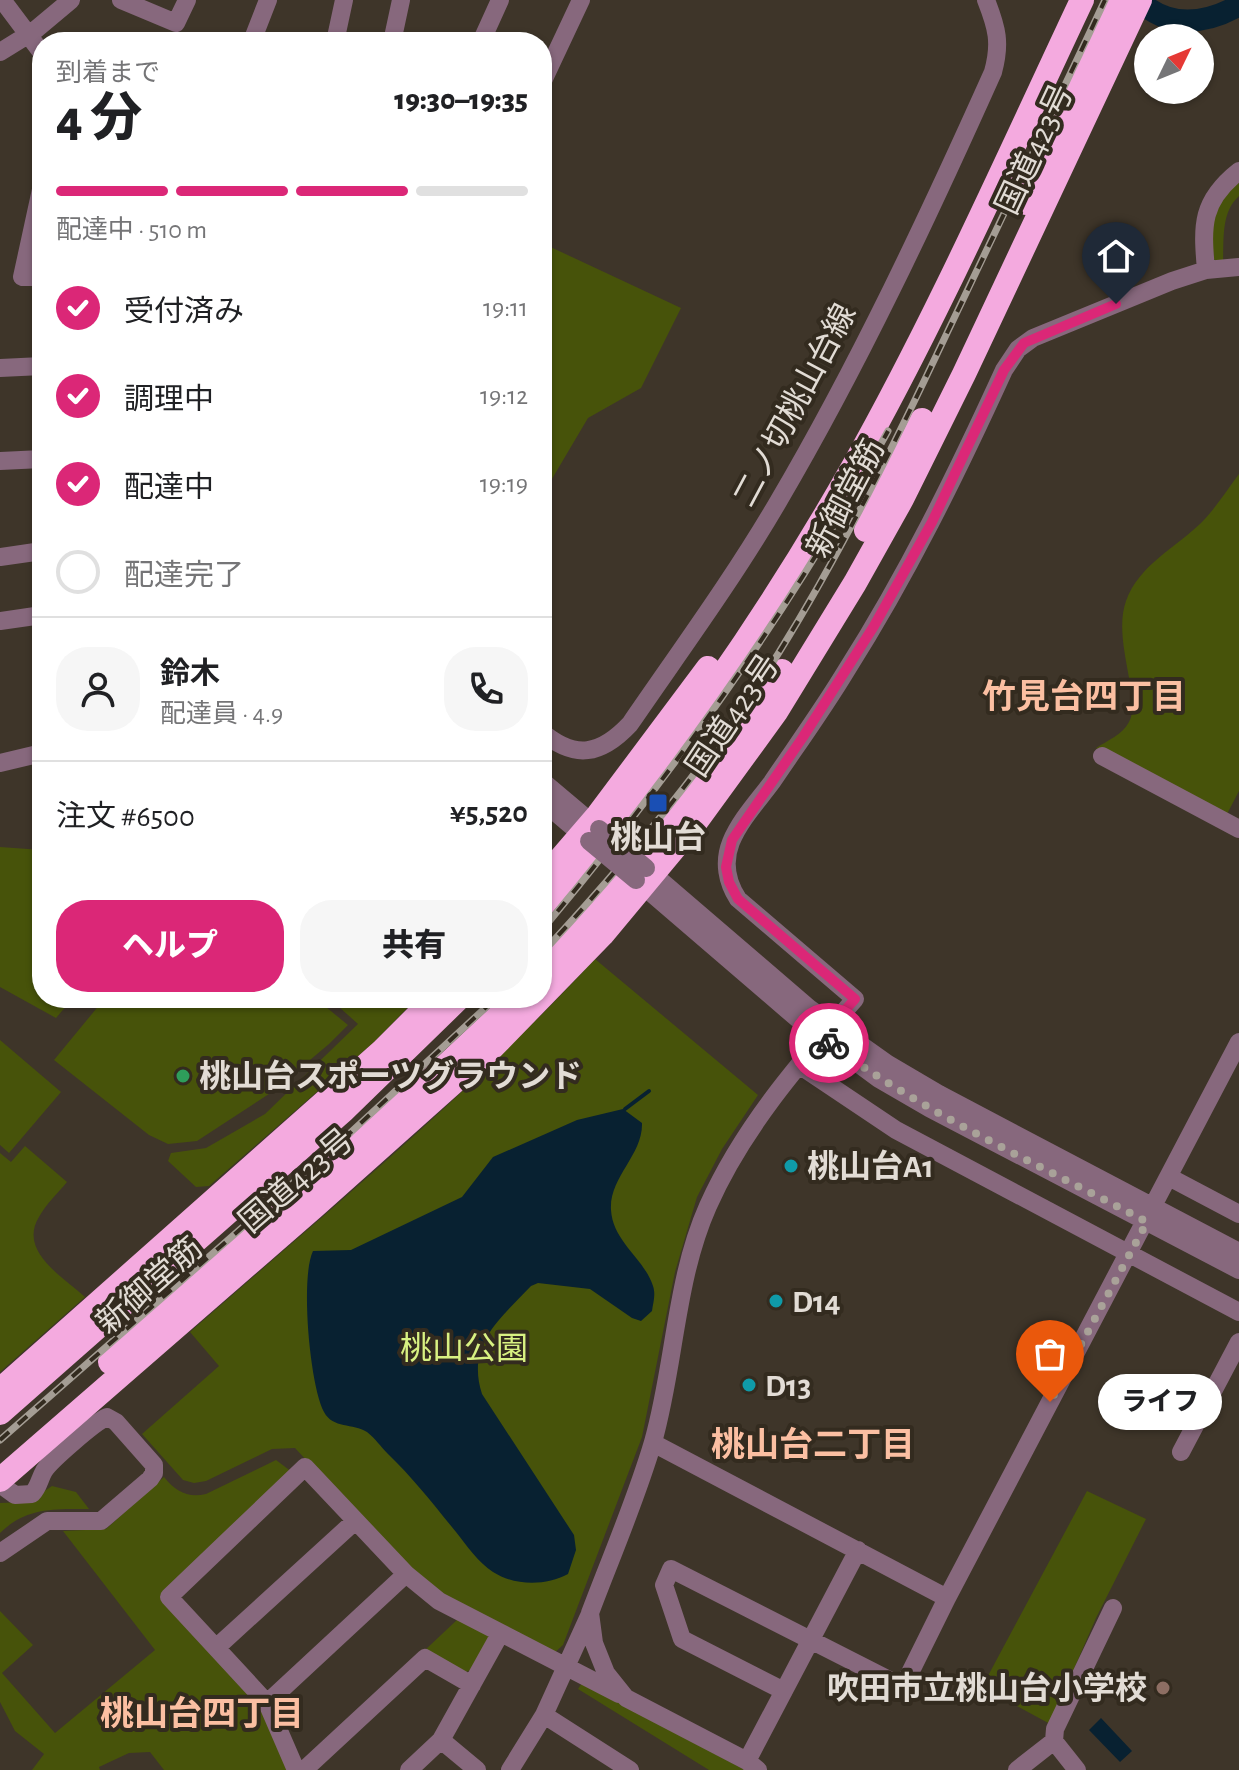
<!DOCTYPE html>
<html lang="ja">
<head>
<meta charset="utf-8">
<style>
  body { margin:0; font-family:"Alegreya Sans","Noto Sans JP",sans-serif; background:#f6f6f6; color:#202124; height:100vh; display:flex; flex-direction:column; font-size:30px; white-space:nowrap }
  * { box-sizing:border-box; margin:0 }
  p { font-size:26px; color:#757577 }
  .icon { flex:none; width:44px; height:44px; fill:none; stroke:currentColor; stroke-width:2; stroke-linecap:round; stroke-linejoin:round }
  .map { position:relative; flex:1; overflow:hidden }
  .side { position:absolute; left:32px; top:32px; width:520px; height:976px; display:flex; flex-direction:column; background:#fff; border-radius:32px; box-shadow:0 2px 6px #0004 }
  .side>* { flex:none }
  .needle { width:52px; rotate:47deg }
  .fabs { position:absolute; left:1134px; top:24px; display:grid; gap:16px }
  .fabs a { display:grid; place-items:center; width:80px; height:80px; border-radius:50%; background:#fff; box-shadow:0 2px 6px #0004; font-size:40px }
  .pin { position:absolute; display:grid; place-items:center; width:68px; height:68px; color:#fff; margin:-82px -34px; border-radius:50% 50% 50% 0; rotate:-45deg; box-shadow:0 0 8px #0007 }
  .pin .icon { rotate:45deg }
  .courier { position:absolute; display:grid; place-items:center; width:80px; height:80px; margin:-40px; border:6px solid #db2777; border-radius:50%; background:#fff; color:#222; box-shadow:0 2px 10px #0007 }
  .bubble { position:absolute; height:56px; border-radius:28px; background:#fff; box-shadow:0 2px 6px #0004; font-size:26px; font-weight:800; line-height:56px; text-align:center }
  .summary em { font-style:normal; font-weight:800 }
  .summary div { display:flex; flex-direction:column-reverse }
  .summary { display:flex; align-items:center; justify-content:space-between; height:136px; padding:0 24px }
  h1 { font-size:52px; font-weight:800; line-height:60px }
  .bar { display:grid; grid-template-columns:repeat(4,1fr); gap:12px 8px; align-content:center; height:96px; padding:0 24px }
  .bar i { height:10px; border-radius:6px; background:#e0e0e0 }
  .bar .selected { background:#db2777 }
  .bar p { grid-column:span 4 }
  .line { display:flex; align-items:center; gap:20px; padding:0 24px; border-top:2px solid #e0e0e0 }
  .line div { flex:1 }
  .round { display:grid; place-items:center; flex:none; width:84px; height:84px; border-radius:32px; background:#f6f6f6 }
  ol { padding:0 24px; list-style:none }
  li { display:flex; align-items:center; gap:24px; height:88px }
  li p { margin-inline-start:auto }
  li .icon { padding:8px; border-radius:50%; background:#db2777; color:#fff; stroke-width:4 }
  li:last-child { color:#757577 }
  li i { width:44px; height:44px; border:4px solid #e0e0e0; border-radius:50% }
  .cta { display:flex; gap:16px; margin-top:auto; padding:16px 24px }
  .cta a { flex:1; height:92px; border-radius:32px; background:#db2777; color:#fff; font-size:32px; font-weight:800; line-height:92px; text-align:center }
  .cta a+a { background:#f6f6f6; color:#202124 }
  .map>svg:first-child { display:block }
  .green { fill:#47530a }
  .water { fill:#082131 }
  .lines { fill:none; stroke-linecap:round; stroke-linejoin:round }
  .stream { stroke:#082131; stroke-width:4 }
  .river { stroke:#082131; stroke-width:22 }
  .minor { stroke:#87687d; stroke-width:18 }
  .highway { stroke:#f4aadf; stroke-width:24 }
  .rail-casing { stroke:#a49d94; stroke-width:7 }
  .rail { stroke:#332b1f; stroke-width:4; stroke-dasharray:12; stroke-linecap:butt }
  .minor-bridge { stroke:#87687d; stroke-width:18 }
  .done { stroke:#a9a299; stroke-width:8; stroke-dasharray:0 14.4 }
  .route { stroke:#db2777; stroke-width:10 }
  .transit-dot { fill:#1a4fb4; stroke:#332b1f; stroke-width:3 }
  .leisure-dot { fill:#2e9e5b; stroke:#332b1f; stroke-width:3 }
  .culture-dot { fill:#0f9aa8; stroke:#332b1f; stroke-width:3 }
  .education-dot { fill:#8d6e63; stroke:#332b1f; stroke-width:3 }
  .labels { text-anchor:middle; stroke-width:8; stroke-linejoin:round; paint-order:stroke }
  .street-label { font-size:32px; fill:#e2dcd5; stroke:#332b1f }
  .poi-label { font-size:32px; font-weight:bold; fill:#e2dcd5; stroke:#332b1f; text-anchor:start }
  .park-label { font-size:32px; fill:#d8f182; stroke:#332b1f }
  .neighbourhood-label { font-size:34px; font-weight:bold; fill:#fbbfa2; stroke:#332b1f }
</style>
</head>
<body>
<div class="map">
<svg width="1239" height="1770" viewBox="0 0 1239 1770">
  <rect width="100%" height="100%" fill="#3e3529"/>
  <path class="green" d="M1239 181V196C1221 212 1224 239 1223 261L1217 262 1214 259C1209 221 1212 209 1239 181Z
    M542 243 681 308 641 388 588 418 549 484 542 487Z
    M1239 474V791L1226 816 1096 748C1107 741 1123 734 1129 722 1142 698 1112 640 1126 601 1139 565 1175 548 1201 523 1215 509 1227 490 1239 474Z
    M0 847 42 850V998H73L56 1018 0 987Z
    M595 959 758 1095 722 1149 697 1197 675 1272 642 1437 563 1645 552 1655 438 1594 407 1568 295 1448 272 1449 206 1481 194 1483 183 1480 142 1434 219 1366 190 1332C328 1211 470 1094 595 959Z
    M105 998H315L348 1025 329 1044 272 1092 197 1141 168 1144 149 1135 54 1060Z
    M329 998H417L374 1042 209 1186 196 1187 168 1161 171 1153 206 1148 265 1114 358 1024Z
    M0 1040 61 1092 9 1153 0 1145Z
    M25 1146 67 1182C58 1193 46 1204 39 1217 18 1251 63 1277 85 1297L0 1372V1153L11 1162Z
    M276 1460 292 1472 160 1596 241 1683 261 1708 289 1770H164L150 1752 129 1753 99 1767 100 1770H32L44 1754 15 1731 0 1702V1611L33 1645 2 1673 55 1733 155 1650 63 1531 106 1529 164 1477C176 1492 188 1498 206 1494Z
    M52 1486 76 1492 89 1509C55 1509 26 1507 0 1533V1503L28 1502Z
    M1087 1491 1146 1519 1096 1618 1050 1724 982 1687Z
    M459 1618 486 1632 490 1640 473 1669 466 1672 424 1651Z
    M582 1683 745 1770H709L578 1689Z"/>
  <path class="water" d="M623 1109 642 1123C643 1155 609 1177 611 1210 613 1242 644 1258 653 1286 656 1295 653 1303 652 1311L641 1321 632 1318 590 1289 538 1283 531 1286C500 1319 466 1344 482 1394L574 1535 576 1550 568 1574C546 1586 515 1586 493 1572 478 1562 467 1546 456 1532 434 1505 413 1478 388 1454 381 1447 375 1438 367 1432 353 1423 333 1429 324 1412 310 1386 300 1278 313 1251L351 1250 462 1197 493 1157 577 1120Z
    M1101 1718 1132 1751 1120 1762 1089 1730Z"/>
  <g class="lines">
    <path class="stream" d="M625 1109 649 1091"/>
    <path class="river" d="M1139 0C1167 29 1207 24 1239 5"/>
    <path class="minor" d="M121 0 176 23 187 0
      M3 1 42 53
      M260 42 252 41 268 0
      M335 42 344 0
      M392 42 401 0
      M481 42 500 0
      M0 52 34 31 71 0
      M542 83 581 0
      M42 185 22 277H42
      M1206 270C1202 225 1201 201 1239 171
      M0 368 42 366
      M0 461 42 459
      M0 557 42 551
      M0 621 42 615
      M542 732C575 760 601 755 630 724 680 651 733 579 778 502 859 364 928 217 993 72 1001 43 997 28 986 0
      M1102 756 1239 829
      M0 763 42 753
      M542 781 599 829
      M542 801 589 841
      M646 868 809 1008 888 1064 939 1094 1239 1252
      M636 880 799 1020 879 1079 929 1108 1239 1270
      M799 1065 896 1130 1239 1312
      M1169 1177 1239 1214
      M653 1443 947 1598 1239 1042
      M1181 1452 1239 1342
      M0 1484 15 1495 32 1494C39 1487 39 1480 44 1471 50 1461 95 1422 107 1417L116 1422 154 1465V1473L150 1479 101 1521H47L0 1553
      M217 1647 355 1521
      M784 1691 682 1639 664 1585 671 1569 903 1687 947 1598
      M267 1703 406 1574
      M544 1715 630 1770
      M441 1740 477 1770
      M1054 1741 1077 1770
      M747 1761 858 1550
      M296 1770 267 1703 169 1597 305 1467 406 1574 439 1601 619 1694
      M304 1770 425 1658 472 1685
      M409 1770 441 1740 500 1634
      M510 1770 544 1715 589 1616
      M758 1770 747 1761 626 1698 606 1673 594 1643 590 1613C611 1557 636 1500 653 1442 675 1365 675 1280 708 1206 742 1129 799 1063 855 999L738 899C727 882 723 862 731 842 740 820 758 801 772 782 797 745 823 709 846 671 907 575 957 473 1004 370L1018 349 1033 338 1172 281 1206 270 1239 267
      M1017 1770 1054 1741 1055 1729 1113 1608"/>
    <path class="highway" d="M1026 203 1120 0
      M866 530 922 420
      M542 880 598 815 708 668
      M542 906C661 771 764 624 853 467 938 316 1008 157 1082 0
      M542 973C631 880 712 780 782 671
      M110 1362 437 1074 518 998
      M0 1390 382 1051 435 998
      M0 1413 344 1110 459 998
      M0 1480 314 1207 491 1049 602 935 696 822 776 712 855 583 902 499 964 374 1140 0"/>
    <defs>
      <path id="rail" d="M542 930C673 774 791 610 888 431
        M542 953C628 861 710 761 778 654 842 551 895 443 947 333 1000 223 1053 111 1105 0
        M0 1440 350 1133 496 998"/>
    </defs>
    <use href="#rail" class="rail-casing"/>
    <use href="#rail" class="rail"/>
    <path class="minor-bridge" d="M599 829 646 868
      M589 841 636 880"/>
  </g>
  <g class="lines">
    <path class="done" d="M829 1043C927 1115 1040 1165 1147 1222L1050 1402"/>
    <path class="route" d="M829 1043 821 1037 855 999 738 899 729 882 726 867 732 840 803 737 874 626 932 522 1004 370 1024 343 1116 304"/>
  </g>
  <rect class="transit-dot" x="648" y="793" width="20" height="20" rx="4"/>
  <circle class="leisure-dot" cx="183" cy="1076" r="8"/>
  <g class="culture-dot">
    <circle cx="791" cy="1166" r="8"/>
    <circle cx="776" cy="1301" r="8"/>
    <circle cx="749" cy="1385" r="8"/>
  </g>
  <circle class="education-dot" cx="1163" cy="1688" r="8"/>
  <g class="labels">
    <g class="street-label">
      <text transform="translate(1034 149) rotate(-65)" y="11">国道423号</text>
      <text transform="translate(794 405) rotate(-62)" y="11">二ノ切桃山台線</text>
      <text transform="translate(845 498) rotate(-62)" y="11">新御堂筋</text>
      <text transform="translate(732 715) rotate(-56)" y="11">国道423号</text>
      <text transform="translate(296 1180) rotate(-41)" y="11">国道423号</text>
      <text transform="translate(149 1285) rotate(-41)" y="11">新御堂筋</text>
    </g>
    <g class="poi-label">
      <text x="658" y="848" text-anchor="middle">桃山台</text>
      <text x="199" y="1087">桃山台スポーツグラウンド</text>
      <text x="807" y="1177">桃山台A1</text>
      <text x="792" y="1312">D14</text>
      <text x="765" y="1396">D13</text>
      <text x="1147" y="1699" text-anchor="end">吹田市立桃山台小学校</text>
    </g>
    <g class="park-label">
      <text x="464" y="1359">桃山公園</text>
    </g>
    <g class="neighbourhood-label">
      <text x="1084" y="708">竹見台四丁目</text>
      <text x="813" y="1456">桃山台二丁目</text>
      <text x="202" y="1725">桃山台四丁目</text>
    </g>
  </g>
</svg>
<div class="fabs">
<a><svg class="needle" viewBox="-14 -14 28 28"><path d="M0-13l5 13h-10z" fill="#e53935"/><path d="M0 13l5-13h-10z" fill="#757577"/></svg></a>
</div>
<div class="pin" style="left:1050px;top:1402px;background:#ea580c"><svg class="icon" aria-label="bag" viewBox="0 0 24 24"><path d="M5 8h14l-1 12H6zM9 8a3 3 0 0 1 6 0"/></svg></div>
<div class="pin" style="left:1116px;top:304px;background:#1f2937"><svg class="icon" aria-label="home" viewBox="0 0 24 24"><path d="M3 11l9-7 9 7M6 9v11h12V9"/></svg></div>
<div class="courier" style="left:829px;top:1043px"><svg class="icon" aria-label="bike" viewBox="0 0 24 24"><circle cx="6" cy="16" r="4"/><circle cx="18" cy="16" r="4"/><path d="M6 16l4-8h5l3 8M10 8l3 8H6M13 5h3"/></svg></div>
<div class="bubble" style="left:1098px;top:1374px;width:124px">ライフ</div>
<section class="side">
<div class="summary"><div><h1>4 分</h1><p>到着まで</p></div><em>19:30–19:35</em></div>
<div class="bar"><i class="selected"></i><i class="selected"></i><i class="selected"></i><i></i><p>配達中 · 510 m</p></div>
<ol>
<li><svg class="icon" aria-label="check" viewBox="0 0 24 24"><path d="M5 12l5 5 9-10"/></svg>受付済み<p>19:11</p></li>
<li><svg class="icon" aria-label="check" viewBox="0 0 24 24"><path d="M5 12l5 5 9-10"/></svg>調理中<p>19:12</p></li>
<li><svg class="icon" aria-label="check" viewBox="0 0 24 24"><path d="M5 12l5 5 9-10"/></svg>配達中<p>19:19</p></li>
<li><i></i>配達完了</li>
</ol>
<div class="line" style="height:144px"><a class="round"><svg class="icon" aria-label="person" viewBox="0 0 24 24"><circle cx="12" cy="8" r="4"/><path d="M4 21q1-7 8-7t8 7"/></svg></a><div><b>鈴木</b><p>配達員 · 4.9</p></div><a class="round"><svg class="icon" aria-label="phone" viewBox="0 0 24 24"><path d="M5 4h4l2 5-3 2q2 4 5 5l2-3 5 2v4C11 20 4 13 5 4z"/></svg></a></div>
<div class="line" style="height:104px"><div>注文 #6500</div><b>¥5,520</b></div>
<div class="cta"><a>ヘルプ</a><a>共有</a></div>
</section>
</div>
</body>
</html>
